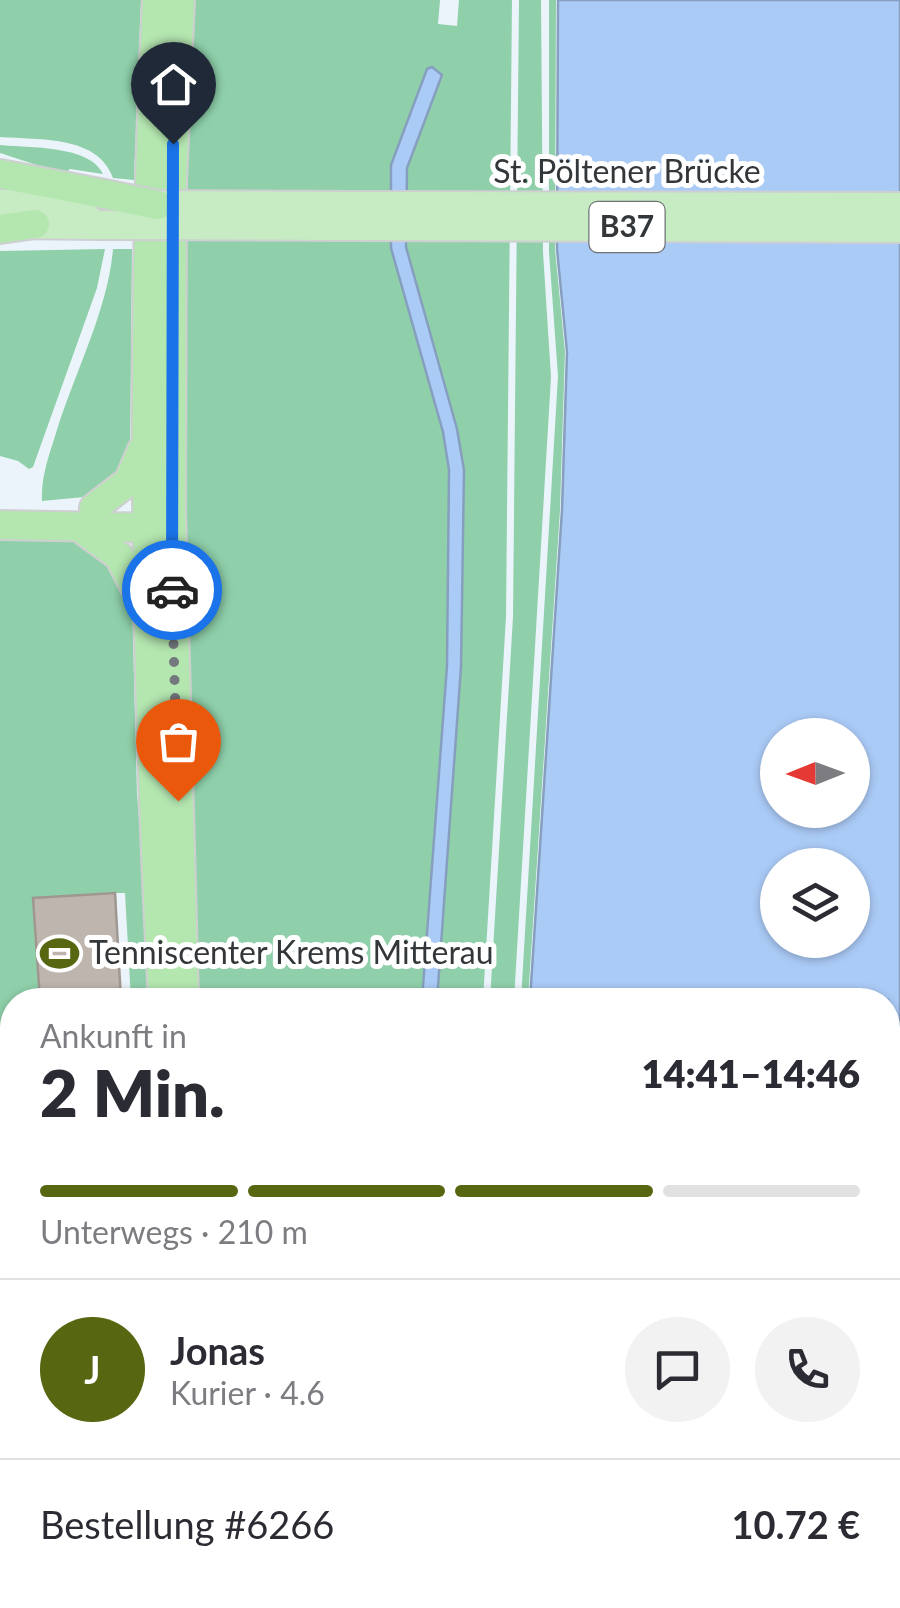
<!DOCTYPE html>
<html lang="de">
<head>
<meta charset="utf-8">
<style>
  body { margin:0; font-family:Lato,sans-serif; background:#f2f2f3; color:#2b2b33; height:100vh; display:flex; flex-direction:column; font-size:38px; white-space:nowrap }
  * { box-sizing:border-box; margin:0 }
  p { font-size:32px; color:#7c7c81 }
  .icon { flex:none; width:55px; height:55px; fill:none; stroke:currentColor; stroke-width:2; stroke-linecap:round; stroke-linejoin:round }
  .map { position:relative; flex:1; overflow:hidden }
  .sheet { position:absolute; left:0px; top:988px; width:900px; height:622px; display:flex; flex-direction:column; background:#fff; border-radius:40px 40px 0 0; box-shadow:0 2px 8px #0004 }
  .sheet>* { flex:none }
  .needle { width:65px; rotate:269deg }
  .controls { position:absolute; left:760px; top:718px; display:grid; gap:20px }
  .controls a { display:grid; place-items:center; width:110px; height:110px; border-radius:50%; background:#fff; box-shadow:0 2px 8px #0004; font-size:50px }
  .pin { position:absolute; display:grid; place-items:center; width:85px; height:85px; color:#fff; margin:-102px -42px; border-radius:50% 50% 50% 0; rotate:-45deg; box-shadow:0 0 10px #0007 }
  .pin .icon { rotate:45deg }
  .courier { position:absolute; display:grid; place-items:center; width:100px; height:100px; margin:-50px; border:8px solid #1a73e8; border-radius:50%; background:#fff; color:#222; box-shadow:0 2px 12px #0007 }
  .overview em { font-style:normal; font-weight:800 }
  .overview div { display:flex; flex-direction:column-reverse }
  .overview { display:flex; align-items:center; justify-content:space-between; height:170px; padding:0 40px }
  h1 { font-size:65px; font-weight:800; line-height:75px }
  .bar { display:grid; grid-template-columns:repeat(4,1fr); gap:15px 10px; align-content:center; height:120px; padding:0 40px }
  .bar i { height:12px; border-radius:8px; background:#e1e1e2 }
  .bar .selected { background:#576711 }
  .bar p { grid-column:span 4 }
  .line { display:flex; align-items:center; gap:25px; padding:0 40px; border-top:2px solid #e1e1e2 }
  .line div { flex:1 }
  .round { display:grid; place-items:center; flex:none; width:105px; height:105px; border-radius:52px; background:#f2f2f3 }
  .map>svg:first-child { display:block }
  .green { fill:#8fd0aa }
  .water { fill:#abcbf7; stroke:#879fbe; stroke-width:2.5; fill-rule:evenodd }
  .building { fill:#beb6ae; stroke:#9f9790; stroke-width:2.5 }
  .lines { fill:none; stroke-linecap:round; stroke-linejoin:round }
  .minor-casing { stroke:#6d747b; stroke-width:22 }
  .primary-casing { stroke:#cecfd0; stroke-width:32 }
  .trunk-casing { stroke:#cecfd0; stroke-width:32 }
  .minor { stroke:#fff; stroke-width:18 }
  .primary { stroke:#c7ecc4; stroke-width:28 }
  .trunk { stroke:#b4e6b0; stroke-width:28 }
  .primary-bridge-casing { stroke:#cecfd0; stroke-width:32; stroke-linecap:butt }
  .trunk-bridge-casing { stroke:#cecfd0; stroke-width:32; stroke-linecap:butt }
  .primary-bridge { stroke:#c7ecc4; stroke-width:28 }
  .trunk-bridge { stroke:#b4e6b0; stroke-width:28 }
  .done { stroke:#73797e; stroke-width:10; stroke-dasharray:0 18 }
  .route { stroke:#1a73e8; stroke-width:12 }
  .labels { text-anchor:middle; stroke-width:10; stroke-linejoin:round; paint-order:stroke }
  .shield { fill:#fff; stroke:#707375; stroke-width:2.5 }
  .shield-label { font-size:30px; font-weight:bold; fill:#33373a }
  .street-label { font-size:32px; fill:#33373a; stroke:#fff }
  .poi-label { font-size:32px; fill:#33373a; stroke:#fff; text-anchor:start }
</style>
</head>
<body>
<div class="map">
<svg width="900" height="1608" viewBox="0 0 900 1608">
  <rect width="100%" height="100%" fill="#ebf4fb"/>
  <path class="green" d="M0 0H141L134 180 113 178C98 135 39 140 0 137Z
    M195 0H440L438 24 457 26 459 0H512L506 617 483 1000H437L461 667 464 470 457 429 406 247 407 168 442 76 432 68 427 70 391 165V248L443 432 449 470 447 666 422 1000H195C184 667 177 333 195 0Z
    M519 0H541L543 252 551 377 514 1000H490L513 617Z
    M549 0H556L555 249 565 352 560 510 528 1000H521L558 376 549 252Z
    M0 145C29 148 90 145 103 174L70 169 64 174 0 153Z
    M105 249 97 288 33 467 29 469 18 461 0 456V251Z
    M113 249H132L130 461 95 496 42 501C41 476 49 456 56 433 74 374 108 310 113 249Z
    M0 533 64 534 97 547 132 600 137 793 153 1000H131L125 893H116L121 1000H12V1046L0 1047Z
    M237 1598H356L353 1608H330L324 1598 318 1599 322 1608H238Z
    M521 1598H740L741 1608H665L664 1600 656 1601 657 1608H518Z"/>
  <path class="water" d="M558 0H900V1608H744L742 1598H888V1000H530L562 510 567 352 557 249ZM778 735H852V810H778ZM778 865H852V940H778Z
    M432 67 442 75 407 168 406 247 457 429 464 470 461 667 437 1000H422L447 666 449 470 443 432 391 248V165L427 69Z
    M406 1598H519L515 1608H403Z"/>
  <path class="building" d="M115 893 121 1000H40L33 898Z
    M12 1046V1149L0 1150V1047Z
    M12 1532V1577L0 1578V1534Z"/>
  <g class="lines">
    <defs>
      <path id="minor" d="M92 1598 96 1608"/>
      <path id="primary" d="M0 204 99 205
        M354 206 900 207
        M11 224 99 225
        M354 226 900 228"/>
      <path id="trunk" d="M157 0C140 333 145 667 163 1000
        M180 0 172 181 171 509 184 1000
        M0 174 99 193
        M0 229 35 224
        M94 508 129 481 142 450
        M0 525 164 528
        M79 527 119 556 145 607
        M205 1598 206 1608
        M226 1598 227 1608"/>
    </defs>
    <use href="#minor" class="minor-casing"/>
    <use href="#primary" class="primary-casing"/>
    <use href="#trunk" class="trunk-casing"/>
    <use href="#minor" class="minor"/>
    <use href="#primary" class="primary"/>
    <use href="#trunk" class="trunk"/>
    <defs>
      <path id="primary-bridge" d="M135 205 354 206
        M99 225 354 226"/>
      <path id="trunk-bridge" d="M99 193 158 205"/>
    </defs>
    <use href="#primary-bridge" class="primary-bridge-casing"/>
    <use href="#trunk-bridge" class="trunk-bridge-casing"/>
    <use href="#primary-bridge" class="primary-bridge"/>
    <use href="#trunk-bridge" class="trunk-bridge"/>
  </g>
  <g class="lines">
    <path class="done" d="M172 590 178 801"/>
    <path class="route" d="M172 590 173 144"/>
  </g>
  <defs>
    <symbol id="stadium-bare" viewBox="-9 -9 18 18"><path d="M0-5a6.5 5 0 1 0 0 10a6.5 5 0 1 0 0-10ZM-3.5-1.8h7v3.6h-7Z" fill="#576711" stroke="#fff" stroke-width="2.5" paint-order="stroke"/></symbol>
  </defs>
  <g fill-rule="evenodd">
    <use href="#stadium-bare" x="32" y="926" width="55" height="55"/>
  </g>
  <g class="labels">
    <rect class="shield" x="589.5" y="202" width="75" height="50" rx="8"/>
    <g class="shield-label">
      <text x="627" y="237">B37</text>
    </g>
    <g class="street-label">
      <text x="627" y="183">St. Pöltener Brücke</text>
    </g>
    <g class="poi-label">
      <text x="89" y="964">Tenniscenter Krems Mitterau</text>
    </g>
  </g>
</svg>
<div class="controls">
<a><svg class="needle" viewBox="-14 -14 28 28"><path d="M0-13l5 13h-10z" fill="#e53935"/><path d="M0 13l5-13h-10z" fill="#7c7c81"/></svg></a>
<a><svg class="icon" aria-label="layers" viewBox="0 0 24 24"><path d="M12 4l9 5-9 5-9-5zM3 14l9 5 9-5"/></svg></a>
</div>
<div class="pin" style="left:178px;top:801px;background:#ea580c"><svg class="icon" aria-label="bag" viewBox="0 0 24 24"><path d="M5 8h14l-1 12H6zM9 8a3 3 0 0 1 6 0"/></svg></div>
<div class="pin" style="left:173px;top:144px;background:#1f2937"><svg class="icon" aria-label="home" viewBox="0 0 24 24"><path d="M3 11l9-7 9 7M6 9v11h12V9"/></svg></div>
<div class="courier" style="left:172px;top:590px"><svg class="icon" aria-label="car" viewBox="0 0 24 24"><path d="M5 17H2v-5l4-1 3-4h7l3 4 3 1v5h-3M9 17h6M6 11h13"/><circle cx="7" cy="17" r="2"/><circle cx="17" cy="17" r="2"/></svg></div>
<section class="sheet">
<div class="overview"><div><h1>2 Min.</h1><p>Ankunft in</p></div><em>14:41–14:46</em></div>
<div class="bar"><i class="selected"></i><i class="selected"></i><i class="selected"></i><i></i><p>Unterwegs · 210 m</p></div>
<div class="line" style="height:180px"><b class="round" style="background:#576711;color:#fff">J</b><div><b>Jonas</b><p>Kurier · 4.6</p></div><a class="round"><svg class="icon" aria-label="chat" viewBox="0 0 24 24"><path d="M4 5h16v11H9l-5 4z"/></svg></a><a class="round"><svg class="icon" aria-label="phone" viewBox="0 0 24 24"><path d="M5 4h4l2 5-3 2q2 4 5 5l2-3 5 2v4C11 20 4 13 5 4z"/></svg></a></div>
<div class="line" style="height:130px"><div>Bestellung #6266</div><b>10.72 €</b></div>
</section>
</div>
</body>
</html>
